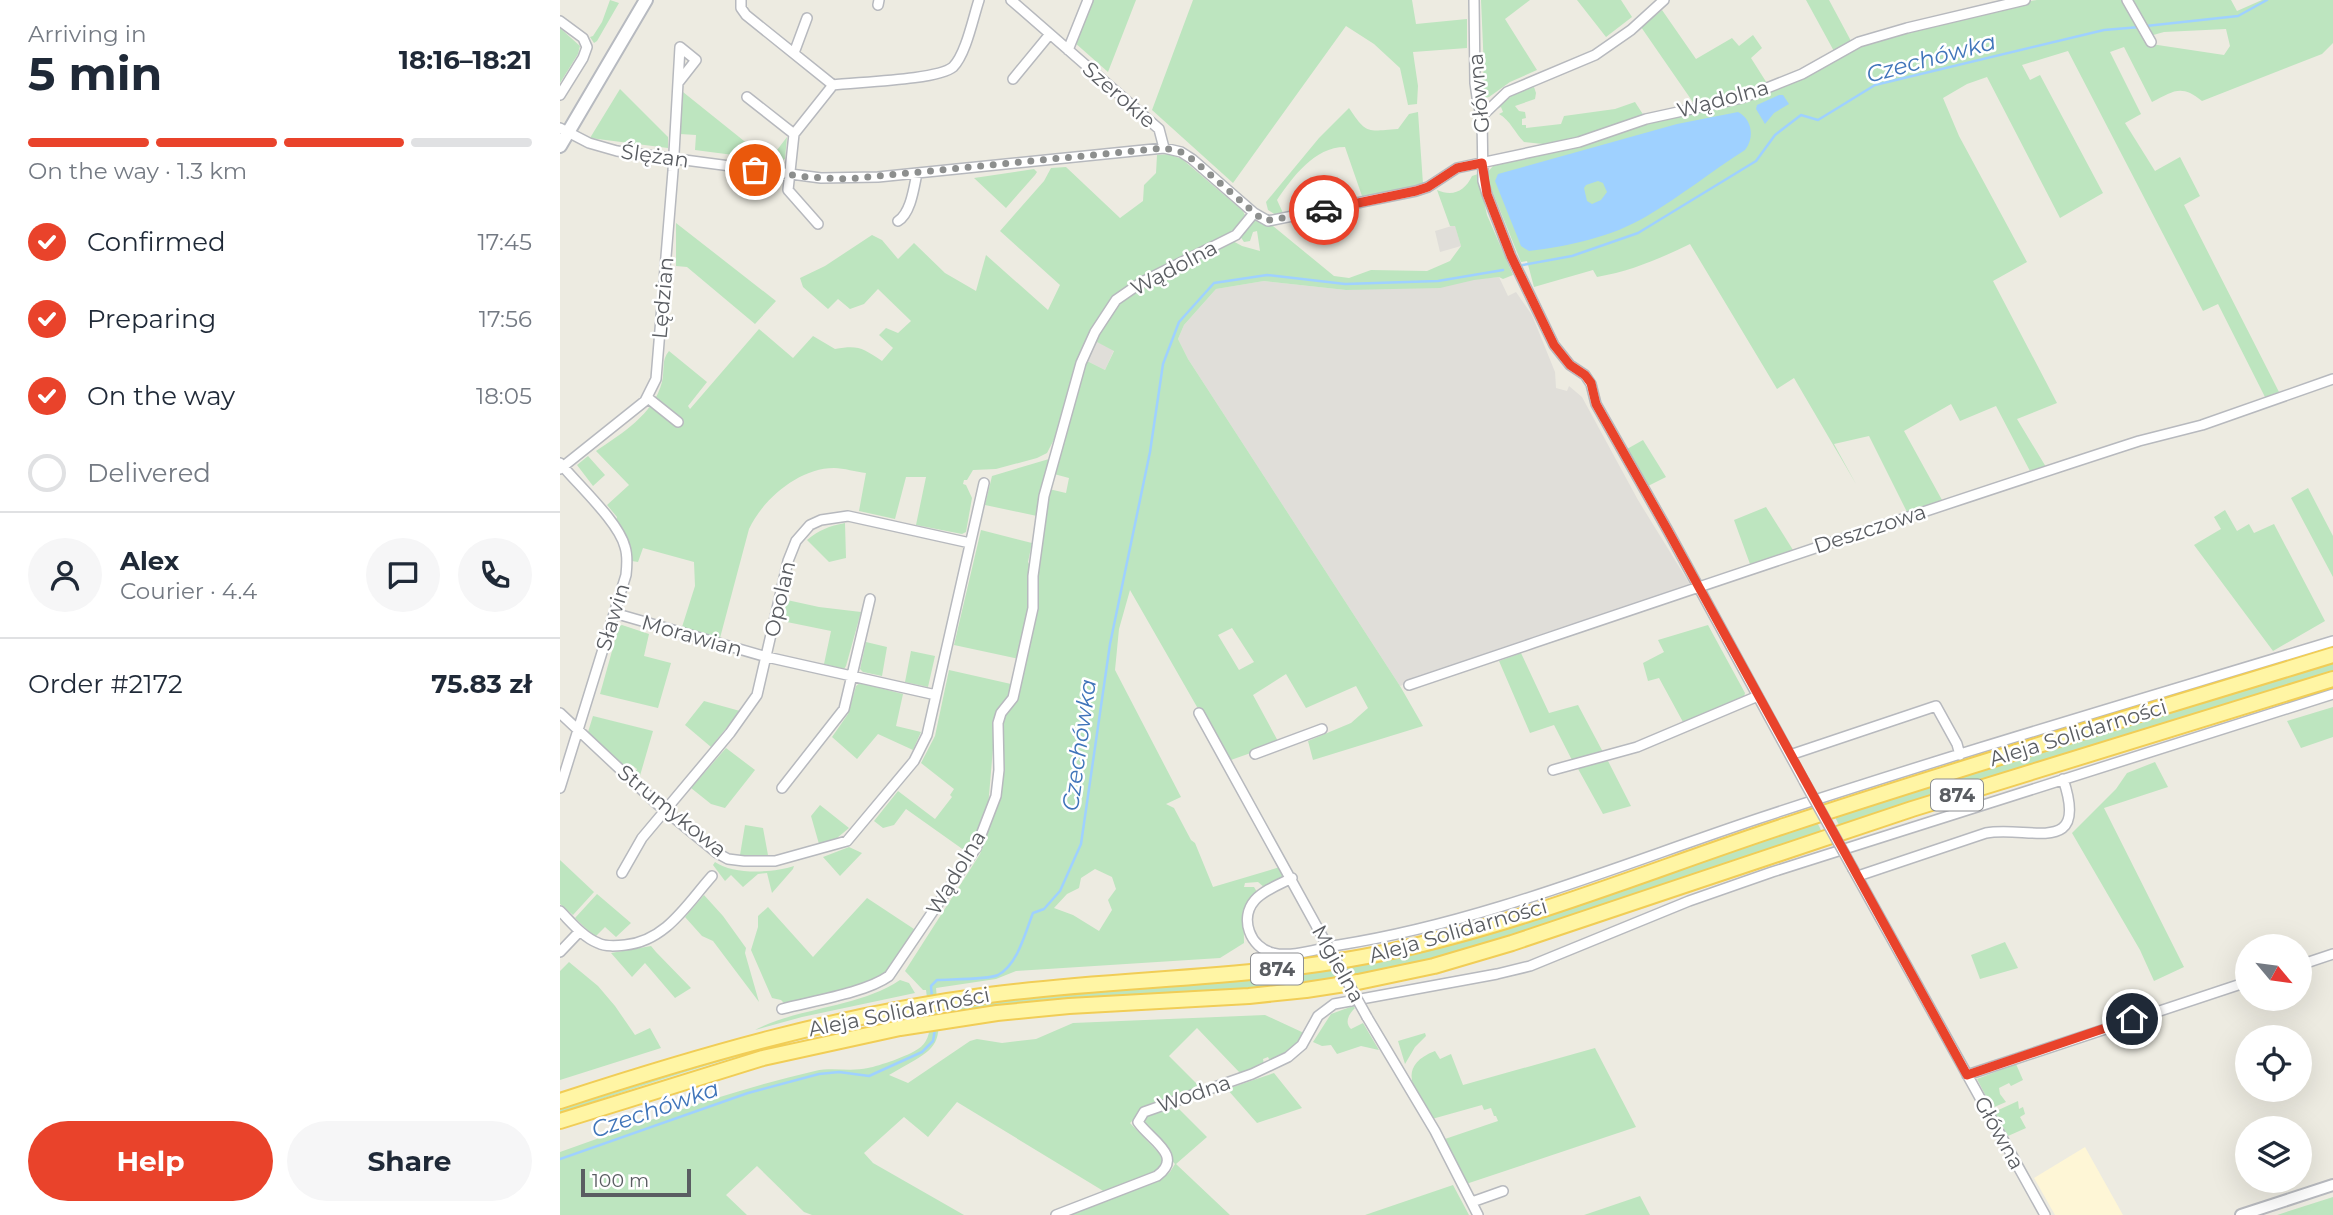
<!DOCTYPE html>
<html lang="en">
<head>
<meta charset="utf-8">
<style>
  body { margin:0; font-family:Montserrat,sans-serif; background:#f6f6f7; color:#1f2937; height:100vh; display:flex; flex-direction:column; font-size:26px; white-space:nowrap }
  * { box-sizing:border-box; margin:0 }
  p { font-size:23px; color:#747a83 }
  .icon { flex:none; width:38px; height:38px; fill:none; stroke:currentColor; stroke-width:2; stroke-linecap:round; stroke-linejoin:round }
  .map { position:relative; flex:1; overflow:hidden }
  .details { display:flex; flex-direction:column; background:#fff; width:560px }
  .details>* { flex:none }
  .needle { width:46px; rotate:119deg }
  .buttons { position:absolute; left:1675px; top:934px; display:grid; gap:14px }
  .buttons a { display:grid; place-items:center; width:77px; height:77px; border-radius:50%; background:#fff; box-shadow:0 7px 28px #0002; font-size:35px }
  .scale { position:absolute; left:21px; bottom:18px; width:110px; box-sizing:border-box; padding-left:7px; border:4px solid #5a5d62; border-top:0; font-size:19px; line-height:24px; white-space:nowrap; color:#5a5d62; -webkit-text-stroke:5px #fff; paint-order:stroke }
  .pin { position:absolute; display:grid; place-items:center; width:60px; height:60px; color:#fff; margin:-30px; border:4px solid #fff; border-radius:50%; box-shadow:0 2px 7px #0007 }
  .courier { position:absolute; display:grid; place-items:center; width:70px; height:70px; margin:-35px; border:5px solid #e9432b; border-radius:50%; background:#fff; color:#222; box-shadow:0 2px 9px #0007 }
  .summary em { font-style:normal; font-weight:700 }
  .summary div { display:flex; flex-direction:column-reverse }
  .summary { display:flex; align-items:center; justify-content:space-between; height:119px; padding:0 28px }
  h1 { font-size:46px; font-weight:700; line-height:52px }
  .bar { display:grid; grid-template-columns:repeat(4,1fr); gap:10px 7px; align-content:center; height:84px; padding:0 28px }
  .bar i { height:9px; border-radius:5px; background:#e0e1e3 }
  .bar .active { background:#e9432b }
  .bar p { grid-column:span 4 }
  .line { display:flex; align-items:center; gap:18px; padding:0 28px; border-top:2px solid #e0e1e3 }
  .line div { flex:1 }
  .round { display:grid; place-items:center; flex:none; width:74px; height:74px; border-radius:37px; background:#f6f6f7 }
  ol { padding:0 28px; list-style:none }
  li { display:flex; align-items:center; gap:21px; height:77px }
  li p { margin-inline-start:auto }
  li .icon { padding:7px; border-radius:50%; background:#e9432b; color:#fff; stroke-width:4 }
  li:last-child { color:#747a83 }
  li i { width:38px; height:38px; border:4px solid #e0e1e3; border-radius:50% }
  .action { display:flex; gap:14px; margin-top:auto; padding:14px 28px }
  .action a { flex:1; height:80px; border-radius:42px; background:#e9432b; color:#fff; font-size:28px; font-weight:700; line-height:80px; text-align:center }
  .action a+a { background:#f6f6f7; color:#1f2937 }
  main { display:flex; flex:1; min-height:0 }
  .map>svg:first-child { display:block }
  .commercial { fill:#fef6d6 }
  .industrial { fill:#e0ded9 }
  .green { fill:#bde5bf; fill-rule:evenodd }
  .water { fill:#9fd1ff; fill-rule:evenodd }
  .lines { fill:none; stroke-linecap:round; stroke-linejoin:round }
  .stream { stroke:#9fd1ff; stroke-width:2.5 }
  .minor-casing { stroke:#b7b9be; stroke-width:12 }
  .tertiary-casing { stroke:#b7b9be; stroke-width:14 }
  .secondary-casing { stroke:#b7bac0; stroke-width:16 }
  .primary-casing { stroke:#f1cd56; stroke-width:18 }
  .minor { stroke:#fff; stroke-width:9 }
  .tertiary { stroke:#fff; stroke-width:10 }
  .secondary { stroke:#fff; stroke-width:12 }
  .primary { stroke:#fff5a4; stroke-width:14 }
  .minor-bridge-casing { stroke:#b7b9be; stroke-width:12; stroke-linecap:butt }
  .minor-bridge { stroke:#fff; stroke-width:9 }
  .done { stroke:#8d8f8e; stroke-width:7; stroke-dasharray:0 12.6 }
  .route { stroke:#e9432b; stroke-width:9 }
  .labels { text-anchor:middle; stroke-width:5; stroke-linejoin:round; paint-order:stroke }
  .shield { fill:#fff; stroke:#8c8e91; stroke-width:2 }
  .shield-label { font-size:19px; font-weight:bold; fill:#5a5d62 }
  .street-label { font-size:21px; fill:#5a5d62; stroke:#fff }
  .water-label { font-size:23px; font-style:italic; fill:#4075ba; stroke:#fff }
</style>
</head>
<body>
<main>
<section class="details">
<div class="summary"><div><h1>5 min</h1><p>Arriving in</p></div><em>18:16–18:21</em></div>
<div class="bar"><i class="active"></i><i class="active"></i><i class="active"></i><i></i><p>On the way · 1.3 km</p></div>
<ol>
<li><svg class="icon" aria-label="check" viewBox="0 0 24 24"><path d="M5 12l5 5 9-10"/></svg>Confirmed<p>17:45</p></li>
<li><svg class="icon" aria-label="check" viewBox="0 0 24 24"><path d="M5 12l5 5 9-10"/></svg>Preparing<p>17:56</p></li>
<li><svg class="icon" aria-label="check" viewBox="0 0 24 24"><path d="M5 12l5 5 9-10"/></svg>On the way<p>18:05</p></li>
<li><i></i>Delivered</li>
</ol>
<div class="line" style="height:126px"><a class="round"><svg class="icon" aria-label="person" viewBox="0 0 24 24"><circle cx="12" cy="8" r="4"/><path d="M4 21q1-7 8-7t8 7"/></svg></a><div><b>Alex</b><p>Courier · 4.4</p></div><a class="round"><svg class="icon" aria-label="chat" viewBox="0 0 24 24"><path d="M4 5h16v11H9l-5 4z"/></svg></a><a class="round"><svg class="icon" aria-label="phone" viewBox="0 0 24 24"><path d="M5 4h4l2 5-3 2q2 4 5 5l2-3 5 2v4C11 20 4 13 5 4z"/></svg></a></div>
<div class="line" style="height:91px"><div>Order #2172</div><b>75.83 zł</b></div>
<div class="action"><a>Help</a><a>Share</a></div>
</section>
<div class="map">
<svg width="1773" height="1215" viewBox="0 0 1773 1215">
  <rect width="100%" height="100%" fill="#edebe1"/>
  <path class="commercial" d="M1525 1147 1563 1215H1495L1474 1178Z"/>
  <path class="industrial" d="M895 225 901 246 880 252 875 231Z
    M939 277 948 296 956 292 972 315 995 372 996 388 1007 391 1009 386 1022 397 1078 500 1131 586 974 638 840 686 628 359 618 339 624 325 656 289 704 281 786 290Z
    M535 341 554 350 545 370 525 360Z"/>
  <path class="green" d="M50 0 59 3 37 41 34 43 30 37 33 36 42 22Z
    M529 0H576L548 72 514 42Z
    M633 0H852L856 24 907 19V48L853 52 858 86 857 104 848 105 840 68 814 44 786 26 673 183 592 110Z
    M921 0H970L945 19 977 70 950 82 929 97 924 98 920 92 924 69Z
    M1017 0H1061L1072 17 1046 37Z
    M1246 0H1269L1291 41 1275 53Z
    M1477 0H1671L1677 11 1702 0H1773V43L1762 54 1642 101C1621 84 1614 91 1592 102L1564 47 1550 52 1581 114 1565 123 1595 171 1620 157 1640 196 1624 205 1719 392 1705 397 1658 304 1643 311 1508 51 1462 65 1470 80 1480 75 1543 193 1500 218 1427 77 1407 84 1383 98 1399 136 1467 262 1433 281 1497 403 1457 419 1486 467 1471 473 1436 406 1400 421 1391 404 1344 431 1382 500 1347 512 1309 436 1274 444 1296 484 1234 378 1217 389 1130 244C1099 259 1071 271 1037 277L1033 270 974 287 967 261 961 262 927 178 926 174 933 166 1052 136 1092 121 1188 100 1274 62 1303 43 1422 9ZM1666 29 1670 46 1664 55 1591 44 1586 37 1604 32Z
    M1102 10 1136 59 1172 38 1179 46 1193 35 1202 48 1191 58 1210 88 1137 108 1081 27Z
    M0 28 20 46 18 54 0 83Z
    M974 87 976 93 975 99 955 106 959 111 965 112 966 118 962 119V125H966V128L1001 124 1004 116 1055 109 1075 102 1086 119 1002 146 964 142C955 133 950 120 939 114L943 112 941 107 937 109 949 96Z
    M60 89 108 137V148L30 138Z
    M123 92 199 153 214 154 227 137 225 159 220 161 135 150 136 135 120 134Z
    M789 108C807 135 807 131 838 129L849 114 858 112 863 184 803 199 785 147C754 147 733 177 717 200L723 213 716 215 708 210 706 202 759 138Z
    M608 154 622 159 683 211 686 217 672 232 610 266 571 283 550 302 522 350 502 424 487 453 477 458 436 469 413 470 407 480H404L403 484 406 485 412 498 406 532 402 534 356 525 366 477H346L335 519 299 511 306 473C296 472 284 468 274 468 239 468 203 499 189 529L160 638 122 627 135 586 134 562 83 548 78 562 72 561 67 537 56 520 57 517 47 505 69 485 36 451C61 434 94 414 102 382 105 370 101 360 109 351L147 382 128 406 130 409 199 329 233 358 253 336 275 349C299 345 302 348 322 361L333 348 319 335 326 328 338 333 351 321 318 289 304 304 290 309 278 299 268 309 243 287 240 278 265 266 312 235 322 240 338 259 354 243 385 273 416 291 426 255 488 310 500 285 440 231 484 181 491 168 506 167 560 218 583 201 584 185 596 173 597 155Z
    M474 169 477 172 475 175 446 208 414 178Z
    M918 174 927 215 953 275 943 279 939 277 914 280 880 288 786 290 704 281 656 289 624 325 618 339 628 359 840 686 863 726 753 760 748 741 791 723 808 708 796 686 746 708 726 674 693 695 719 743 668 761 570 590 559 629 555 670 621 797 606 804 614 808 631 840 635 843 653 887 720 867 723 879 705 888 698 882 685 883 684 887H694L697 892C681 908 684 922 684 943L660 958 456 971 436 979 376 988C382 1049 382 1045 329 1075L348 1083 410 1041 417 1039 442 1043 476 1039 513 1023 705 1015 744 1033C736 1049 726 1054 710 1061L708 1057 703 1059 704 1064 680 1073 637 1028 609 1056 640 1087 582 1111 570 1123 599 1153 604 1164 601 1170 545 1192 397 1102 368 1137 344 1117 304 1153 313 1163 404 1215H252L244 1212 197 1166 166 1195 187 1215H0V1152C84 1122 168 1091 255 1071 272 1067 291 1072 308 1068 319 1066 348 1056 358 1049 377 1037 368 1009 366 990H363L345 971 420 854 437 804 441 720 456 699 489 489 506 493 509 478 494 474C504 436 516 399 525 360L545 370 554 351 535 341 557 305 568 296 624 268 671 240 682 246 700 251 697 231 693 232 690 241 684 242 680 236 693 220 713 226 774 276 789 278 811 270 867 271 890 261 901 246 895 226H890L877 190C893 197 905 191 912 176ZM672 628 694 662 679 670 658 635ZM535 869 552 877 556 889 548 900 552 910 539 931 513 915 494 908 507 894 519 888 521 878Z
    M116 223 216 301 195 324 127 267 116 266Z
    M1083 440 1106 477 1088 486 1067 449Z
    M28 456 45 475 33 486 17 465Z
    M489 459 479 497 477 516 425 505 432 476Z
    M1748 488 1773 536V577L1731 498Z
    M1206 507 1233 550 1190 564 1174 520Z
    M1665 510 1677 531 1689 524 1694 533 1714 524 1765 621 1713 651 1634 545 1661 529 1654 517Z
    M285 523 286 558 269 562 247 540C259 530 269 526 285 523Z
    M421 530 472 543 468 562 470 566 468 616 459 659 394 645Z
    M227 600 259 607 301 612 286 666 284 669 264 664 271 631 222 621Z
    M62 625 89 634 84 656 111 663 98 708 40 694 59 626Z
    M1148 625 1185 693 1184 697 1123 722 1099 678 1088 681 1083 663 1104 652 1098 640Z
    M306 642 327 647 322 676 303 672 300 669Z
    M351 651 375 656 368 687 345 682Z
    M961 653 989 713 1018 705 1044 754 1013 762 994 725 970 733 939 661Z
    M1773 660V675L1280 827 1274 815Z
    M389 670 451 684 450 692 435 725 428 807 408 853 346 809 334 825 323 828 314 821 338 791 375 819 392 797 390 795 394 789 361 763 375 736Z
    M300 683 343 694 336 726 361 732 353 750 318 734 297 759 272 737 288 714 296 686Z
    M144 701 180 711 151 747 125 725Z
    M1773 707V737L1741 748 1727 721Z
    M33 716 93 731 79 779 74 774 77 769 73 766 69 770 30 736 28 732Z
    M166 748 195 770 165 808 151 804 131 788Z
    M1048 761 1071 806 1043 814 1017 767Z
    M1595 762 1608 787 1544 808 1624 967 1594 981 1580 950 1512 833 1556 789 1567 773Z
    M260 805 289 828 277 838 259 844 251 816Z
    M1256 820 1263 834 879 961 733 987 615 995 531 997 392 1012 391 1005 432 1000 773 968Z
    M185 825 203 828 208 855H180Z
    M289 847 302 853 280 876 263 857Z
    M0 860 34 892 13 915 0 904Z
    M155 862C173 875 213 873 234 866L233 869 212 893 207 873 198 874 183 887 171 875 165 881 153 865Z
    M37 894 71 923 56 937 45 927 35 937 15 918Z
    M144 895 163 916 186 948 185 953 199 1002 153 941 142 936 125 917Z
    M307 898 357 931 330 972 308 983 226 1005 221 1000 212 998 191 950 198 927V916L208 907 253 957Z
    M1445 942 1458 968 1420 979 1411 955Z
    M91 946 96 952 131 988 115 998 85 963 72 977 51 953Z
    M9 962 38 986 55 1006 75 1035 90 1028 101 1048 0 1080V971Z
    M340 980 349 983 355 993 242 1017 195 1030C239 1007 298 1008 340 980Z
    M793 1006 795 1008C789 1014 784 1022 791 1029L803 1023 819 1050 801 1046 777 1054 771 1045 762 1046 753 1042 771 1014Z
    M346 1012 347 1018C228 1037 114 1075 0 1113V1106L143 1060Z
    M865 1033 866 1036 855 1047 845 1064 838 1041Z
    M1035 1048 1076 1127 906 1184 882 1140 938 1121 936 1116H934L931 1108 924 1110 922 1105 872 1119C856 1093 834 1067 875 1051L880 1059 891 1054 903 1085Z
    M1456 1064 1463 1080 1451 1086 1449 1083 1439 1088 1440 1094 1446 1102 1432 1108 1417 1079Z
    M714 1073 742 1108 697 1123 667 1089Z
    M1458 1101 1459 1109 1463 1107 1465 1114 1460 1117 1466 1128 1448 1136 1434 1112Z
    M614 1104 647 1137 616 1164 670 1215H506L600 1180 610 1172 615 1164 582 1127V1117Z
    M893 1185 909 1215H805Z
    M1080 1196 1090 1215H1024L1030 1213Z
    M1773 1197V1215H1717Z"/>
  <path class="water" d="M1219 95H1223L1229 104 1214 113 1205 124 1196 109 1197 105Z
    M1178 112C1192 119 1195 138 1185 150 1152 171 1121 196 1087 216 1052 237 1009 246 969 251L961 246 935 181 938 174 1117 124ZM1038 181 1043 183 1047 192 1041 200 1032 204 1027 201 1024 188 1026 185Z"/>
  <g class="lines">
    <path class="stream" d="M1586 26 1678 16 1707 0
      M963 265 1012 256 1078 233 1196 161 1215 135 1241 115 1258 120 1315 85 1544 30 1580 27
      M372 998 371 986 377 980C391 979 427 980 438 975 458 964 465 933 473 913L484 909 500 891 521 844 550 644 590 452 603 364 619 322 654 283 707 275 785 284 878 281 943 270
      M0 1159 188 1093 259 1074 279 1072 309 1076 362 1052 373 1041 375 1029"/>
    <defs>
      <path id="minor" d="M181 0V8L186 15 273 85
        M451 0 599 129 604 148
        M914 0 915 83 918 104 922 116 923 181 927 194 951 256 994 345 1010 365 1025 375 1031 384 1036 404 1107 529 1244 781
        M1567 0 1591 42
        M318 5 319 0
        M0 21 23 38 27 47 23 58 0 95
        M508 50 528 0
        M234 53 247 18
        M453 79 490 34
        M118 83 136 60 120 47
        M187 97 234 134
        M922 116 947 92 1035 55 1071 30 1104 0
        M0 128 29 143 57 151 261 178 318 177 604 148 621 152 632 159 694 213 708 221 856 191 868 187 897 168 1019 142 1086 119 1182 98 1242 74 1299 42 1347 28 1465 0
        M338 221C351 213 354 187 357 173
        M258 224 228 190 234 134 273 85C297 82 378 80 393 67 406 54 413 18 419 0
        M88 398 118 422
        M0 463C17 484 59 522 65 547 68 556 67 566 66 575L0 788
        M0 469 85 401 96 379 113 171 120 47
        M54 613 207 657 376 695
        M849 685C1092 603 1335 520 1579 441L1642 425 1773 379
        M0 713 96 803 157 853 168 859 184 861H215L287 841 354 761 367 735 424 483
        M639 713 757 927
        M695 754 762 729
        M1230 755 1376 706 1397 744 1400 755
        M993 770 1077 747 1198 696
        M222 788 284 709 310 599
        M1293 869 1485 1215
        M62 873 82 838 170 733 197 695 228 561 236 541 250 525 261 520 288 516 410 543
        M1298 876 1426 833C1468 825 1530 858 1503 779
        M732 878C720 884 704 890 695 900 679 918 690 948 713 953 733 958 759 948 779 945 924 922 1062 864 1200 818 1390 755 1582 699 1773 641
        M0 911C11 922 23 937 38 943 46 947 56 946 65 945 106 941 127 904 152 876
        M0 952 20 931
        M1740 965 1773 954
        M222 1009C252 1001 305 993 329 976L416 848 436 796 439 770 438 723 441 713 453 698 473 608V576L484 496 521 363 535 332 556 300 582 282 676 235 694 213
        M807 1017 875 1131 918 1215
        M1407 1075 1687 982
        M912 1202 943 1191
        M496 1215 597 1176C625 1156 589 1139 578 1122L584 1112 692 1074 728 1057 742 1045 758 1016 774 1004 937 974 970 966 1129 901 1212 872 1773 694"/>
      <path id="tertiary" d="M1681 1215 1773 1185"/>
      <path id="secondary" d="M0 146 86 0"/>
      <path id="primary" d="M0 1101C141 1055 282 1014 429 995 563 977 700 980 832 951 967 922 1096 868 1227 825 1408 765 1591 711 1773 655
        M0 1121 203 1058 340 1028 437 1013 509 1006 689 996 746 990 798 982 874 966 952 943 1352 809 1773 679"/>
    </defs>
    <use href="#minor" class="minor-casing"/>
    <use href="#tertiary" class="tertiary-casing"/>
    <use href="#secondary" class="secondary-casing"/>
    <use href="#primary" class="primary-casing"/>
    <use href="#minor" class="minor"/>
    <use href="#tertiary" class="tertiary"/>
    <use href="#secondary" class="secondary"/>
    <use href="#primary" class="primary"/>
    <defs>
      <path id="minor-bridge" d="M1244 781 1293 869
        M757 927 807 1017"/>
    </defs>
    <use href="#minor-bridge" class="minor-bridge-casing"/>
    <use href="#minor-bridge" class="minor-bridge"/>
  </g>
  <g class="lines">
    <path class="done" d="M195 170 247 177 288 179 604 148 621 152 632 159 703 220H712L764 210"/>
    <path class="route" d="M764 210 856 191 868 187 897 168 922 163 927 194 951 256 994 345 1010 365 1025 375 1031 383 1036 404 1107 529 1407 1075 1572 1019"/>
  </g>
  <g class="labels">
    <g class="shield">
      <rect x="1371" y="779.5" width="52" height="31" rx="5"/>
      <rect x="691" y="953.5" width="52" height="31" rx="5"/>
    </g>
    <g class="shield-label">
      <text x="1397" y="802">874</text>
      <text x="717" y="976">874</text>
    </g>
    <g class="street-label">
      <text transform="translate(919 93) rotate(-95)" y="7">Główna</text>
      <text transform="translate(559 95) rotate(41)" y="7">Szerokie</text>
      <text transform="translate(1163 99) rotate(-15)" y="7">Wądolna</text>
      <text transform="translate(95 156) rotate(8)" y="7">Ślężan</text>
      <text transform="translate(614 268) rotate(-28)" y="7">Wądolna</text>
      <text transform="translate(103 298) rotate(-85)" y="7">Lędzian</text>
      <text transform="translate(1310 529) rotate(-18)" y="7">Deszczowa</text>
      <text transform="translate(220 599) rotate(-77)" y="7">Opolan</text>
      <text transform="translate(53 617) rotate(-73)" y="7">Sławin</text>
      <text transform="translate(132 636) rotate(16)" y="7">Morawian</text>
      <text transform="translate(1518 733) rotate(-17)" y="7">Aleja Solidarności</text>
      <text transform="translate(112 811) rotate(39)" y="7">Strumykowa</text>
      <text transform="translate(396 873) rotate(-59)" y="7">Wądolna</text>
      <text transform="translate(898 931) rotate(-16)" y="7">Aleja Solidarności</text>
      <text transform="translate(778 964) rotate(61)" y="7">Mgielna</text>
      <text transform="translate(339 1012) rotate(-11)" y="7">Aleja Solidarności</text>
      <text transform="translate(634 1094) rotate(-19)" y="7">Wodna</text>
      <text transform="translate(1439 1133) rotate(61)" y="7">Główna</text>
    </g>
    <g class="water-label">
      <text transform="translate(1371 58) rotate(-15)" y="8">Czechówka</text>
      <text transform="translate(519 745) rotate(-82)" y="8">Czechówka</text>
      <text transform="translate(95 1109) rotate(-19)" y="8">Czechówka</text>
    </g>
  </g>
</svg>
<div class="buttons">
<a><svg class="needle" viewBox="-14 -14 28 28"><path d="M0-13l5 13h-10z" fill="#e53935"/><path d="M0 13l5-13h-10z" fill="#747a83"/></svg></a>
<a><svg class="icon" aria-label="locate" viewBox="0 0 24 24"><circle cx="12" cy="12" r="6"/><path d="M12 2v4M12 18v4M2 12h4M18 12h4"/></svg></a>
<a><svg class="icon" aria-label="layers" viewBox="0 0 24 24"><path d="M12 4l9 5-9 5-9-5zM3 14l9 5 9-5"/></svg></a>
</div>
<div class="scale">100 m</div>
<div class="pin" style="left:195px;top:170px;background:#ea580c"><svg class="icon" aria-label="bag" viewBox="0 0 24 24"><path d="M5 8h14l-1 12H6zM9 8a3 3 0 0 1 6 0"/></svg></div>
<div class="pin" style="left:1572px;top:1019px;background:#1f2937"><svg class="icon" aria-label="home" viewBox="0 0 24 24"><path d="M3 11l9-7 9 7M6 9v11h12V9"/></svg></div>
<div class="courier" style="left:764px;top:210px"><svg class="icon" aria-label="car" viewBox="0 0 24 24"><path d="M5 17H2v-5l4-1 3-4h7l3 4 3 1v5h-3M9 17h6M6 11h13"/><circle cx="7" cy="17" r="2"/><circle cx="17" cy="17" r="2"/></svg></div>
</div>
</main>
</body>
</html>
